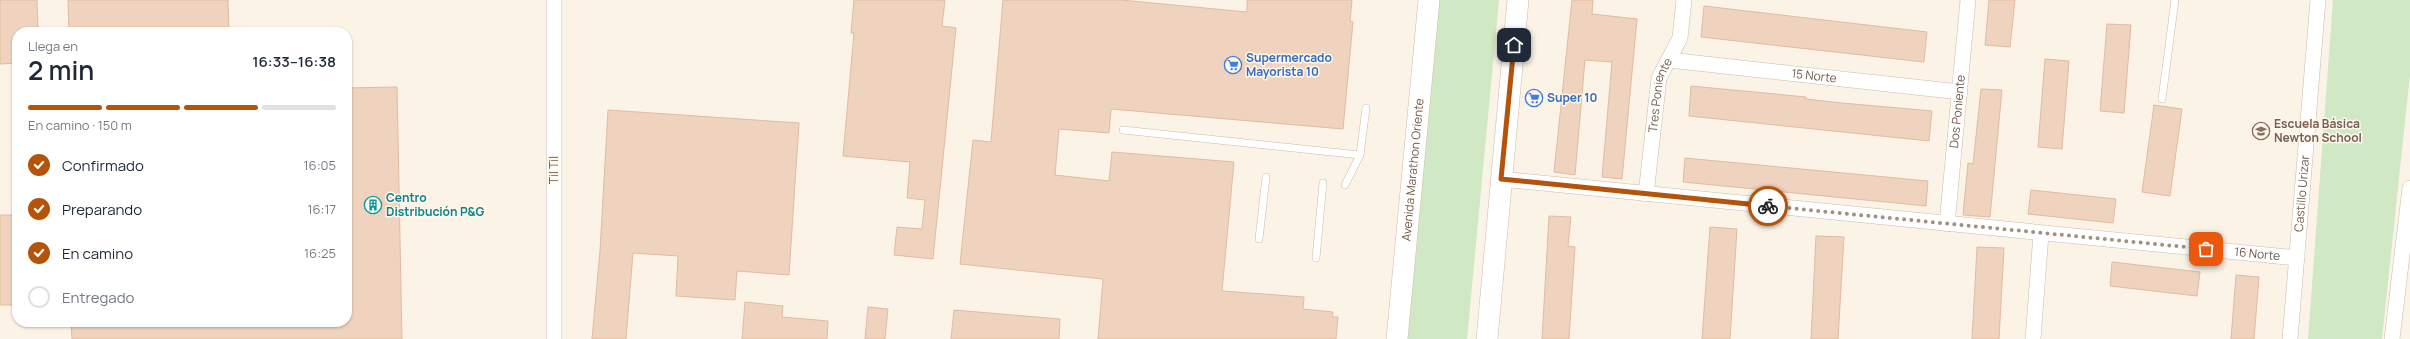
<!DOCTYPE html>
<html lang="es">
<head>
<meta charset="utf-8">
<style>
  body { margin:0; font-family:Manrope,sans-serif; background:#f2f2f3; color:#1f2937; height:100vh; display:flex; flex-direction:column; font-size:15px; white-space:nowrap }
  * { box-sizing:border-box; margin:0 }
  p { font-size:13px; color:#747a83 }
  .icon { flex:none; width:22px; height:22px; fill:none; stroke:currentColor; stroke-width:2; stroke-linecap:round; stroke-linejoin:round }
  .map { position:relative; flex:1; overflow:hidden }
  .side { position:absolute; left:12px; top:27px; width:340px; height:300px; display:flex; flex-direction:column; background:#fff; border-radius:16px; box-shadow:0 1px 3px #0004 }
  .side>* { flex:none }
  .pin { position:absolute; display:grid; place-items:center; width:34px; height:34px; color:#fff; margin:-17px; border-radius:8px; box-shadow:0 2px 6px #0006 }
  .courier { position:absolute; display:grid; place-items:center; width:40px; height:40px; margin:-20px; border:3px solid #b45309; border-radius:50%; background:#fff; color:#222; box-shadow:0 1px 5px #0007 }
  .overview em { font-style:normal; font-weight:600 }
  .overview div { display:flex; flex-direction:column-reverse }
  .overview { display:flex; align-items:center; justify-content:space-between; height:68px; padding:0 16px }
  h1 { font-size:26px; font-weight:600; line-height:30px }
  .bar { display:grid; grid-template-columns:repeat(4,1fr); gap:6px 4px; align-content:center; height:48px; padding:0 16px }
  .bar i { height:5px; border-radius:3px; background:#e0e1e3 }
  .bar .selected { background:#b45309 }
  .bar p { grid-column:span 4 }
  ol { padding:0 16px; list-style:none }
  li { display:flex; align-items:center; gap:12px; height:44px }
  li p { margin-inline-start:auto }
  li .icon { padding:4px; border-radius:50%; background:#b45309; color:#fff; stroke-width:4 }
  li:last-child { color:#747a83 }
  li i { width:22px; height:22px; border:2px solid #e0e1e3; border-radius:50% }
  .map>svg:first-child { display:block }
  .green { fill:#d1e8c4 }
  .building { fill:#efd3be; stroke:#e1bb9f }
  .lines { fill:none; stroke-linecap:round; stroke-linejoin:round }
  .lane-casing { stroke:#ccbbac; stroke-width:8 }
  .street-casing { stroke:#ccbbac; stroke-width:16 }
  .secondary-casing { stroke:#cfbca9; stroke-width:22 }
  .lane { stroke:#fff; stroke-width:7 }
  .street { stroke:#fff; stroke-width:15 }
  .secondary { stroke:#fff; stroke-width:21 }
  .done { stroke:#a39081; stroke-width:4; stroke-dasharray:0 7.2 }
  .route { stroke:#b45309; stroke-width:5 }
  .labels { text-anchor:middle; stroke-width:3; stroke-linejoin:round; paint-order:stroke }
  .shop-label { font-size:12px; font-weight:bold; fill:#366cbe; stroke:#fef7eb; text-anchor:start }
  .street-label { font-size:12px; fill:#735b4b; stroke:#fef7eb }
  .education-label { font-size:12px; font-weight:bold; fill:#785e54; stroke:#fef7eb; text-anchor:start }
  .culture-label { font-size:12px; font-weight:bold; fill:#0d838f; stroke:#fef7eb; text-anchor:start }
</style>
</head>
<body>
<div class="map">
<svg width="2410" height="339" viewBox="0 0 2410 339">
  <rect width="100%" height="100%" fill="#fbf3e5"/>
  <path class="green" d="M1437 0H1499L1467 339H1404Z
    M2333 0H2410V74L2382 339H2308Z"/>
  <path class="building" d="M0 0H37L38 32H17V63L0 64Z
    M68 0H228L229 32H69Z
    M854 0H945L942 26 956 28 933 259 894 255 897 227 922 229 925 200 907 198 910 162 843 156 854 33H851Z
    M1003 0H1121L1247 12V0H1352L1350 21 1353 22 1343 129 1111 109 1109 133 1059 129 1055 175 1109 181 1112 152 1234 162 1222 291 1304 297 1303 309 1333 312 1332 317H1338L1336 339H1098L1103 279 960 264 973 140 991 142Z
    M1572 0H1593L1592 14 1637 19 1622 179 1602 177 1612 62 1585 60 1575 175 1554 172Z
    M1989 0H2015L2010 47 1985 45Z
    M1704 6 1927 32 1924 62 1701 37Z
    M2107 24 2131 25 2124 113 2100 111Z
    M2045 59 2069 61 2062 149 2038 147Z
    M1691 86 1806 97V99L1842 103 1932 111 1929 141 1689 116Z
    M397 87 402 339H72L71 322H347V88Z
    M1981 89 2002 90 1990 217 1963 215 1968 163 1973 164Z
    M2154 105 2182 109 2170 196 2142 192Z
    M608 110 799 123 789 275 737 271 735 300 676 296 678 256 633 253 626 339H592L600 251Z
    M1685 158 1928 181 1926 206 1683 182Z
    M2031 190 2116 199 2113 223 2028 214Z
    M0 215H17V305H0Z
    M1549 216 1571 217 1568 246 1575 247 1569 339H1542Z
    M1710 227 1737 229 1730 339H1702Z
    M1816 236 1844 237 1838 339H1811Z
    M1977 247 2004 248 1999 339H1972Z
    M2112 262 2200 272 2197 296 2110 286Z
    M2236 275 2259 277 2254 339H2231Z
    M745 302 783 306 782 317 828 321 827 339H742Z
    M868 307 888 309 885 339H865Z
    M954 310 1060 319 1059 339H951Z"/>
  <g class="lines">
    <defs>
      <path id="lane" d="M2162 99 2175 0
        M1123 130 1360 155
        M1345 185 1360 155 1366 108
        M1259 239 1266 177
        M1316 258 1323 183"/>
      <g id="street">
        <path id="s1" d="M1669 60 1960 92"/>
        <path id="s2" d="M1501 179 2297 258"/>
        <path id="s3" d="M1646 194 1659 78 1680 38 1684 0"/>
        <path id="s4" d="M1947 224 1968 0"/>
        <path d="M554 339V0"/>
        <path d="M2033 339 2041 234"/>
        <path id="s5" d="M2290 339 2318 0"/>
        <path d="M2392 339 2410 188"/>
      </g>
      <g id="secondary">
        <path id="s6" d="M1397 339 1429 0"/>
        <path d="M1487 339 1518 0"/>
      </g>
    </defs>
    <use href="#lane" class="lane-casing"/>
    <use href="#street" class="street-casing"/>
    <use href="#secondary" class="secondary-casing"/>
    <use href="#lane" class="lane"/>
    <use href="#street" class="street"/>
    <use href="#secondary" class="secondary"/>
  </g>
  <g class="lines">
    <path class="done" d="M1768 206 2206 249"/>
    <path class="route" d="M1514 45 1501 179 1768 206"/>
  </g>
  <defs>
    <symbol id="supermarket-ring" viewBox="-11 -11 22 22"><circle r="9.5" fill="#fef7eb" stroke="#3f7fe0" stroke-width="1.5"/><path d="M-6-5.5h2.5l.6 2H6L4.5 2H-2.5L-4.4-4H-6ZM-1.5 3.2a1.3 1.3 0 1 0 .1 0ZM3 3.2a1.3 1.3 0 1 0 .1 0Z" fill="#3f7fe0"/></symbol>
    <symbol id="school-ring" viewBox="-11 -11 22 22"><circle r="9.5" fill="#fef7eb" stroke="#8d6e63" stroke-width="1.5"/><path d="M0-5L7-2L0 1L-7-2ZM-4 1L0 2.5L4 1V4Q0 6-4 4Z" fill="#8d6e63"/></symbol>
    <symbol id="building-ring" viewBox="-11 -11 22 22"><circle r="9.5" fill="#fef7eb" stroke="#0f9aa8" stroke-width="1.5"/><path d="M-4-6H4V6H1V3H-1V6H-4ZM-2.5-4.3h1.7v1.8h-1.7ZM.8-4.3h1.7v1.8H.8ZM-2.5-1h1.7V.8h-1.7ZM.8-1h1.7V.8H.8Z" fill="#0f9aa8"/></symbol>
  </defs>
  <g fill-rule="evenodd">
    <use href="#supermarket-ring" x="1223" y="55" width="20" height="20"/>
    <use href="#supermarket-ring" x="1524" y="88" width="20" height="20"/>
    <use href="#school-ring" x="2251" y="121" width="20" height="20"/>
    <use href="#building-ring" x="363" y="195" width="20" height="20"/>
  </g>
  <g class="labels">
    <g class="shop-label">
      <text x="1246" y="62">Supermercado<tspan x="1246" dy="14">Mayorista 10</tspan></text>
      <text x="1547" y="102">Super 10</text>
    </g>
    <g class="street-label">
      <text dy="4" stroke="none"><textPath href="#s1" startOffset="146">15 Norte</textPath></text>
      <text dy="4" stroke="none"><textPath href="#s3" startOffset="100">Tres Poniente</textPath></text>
      <text dy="4" stroke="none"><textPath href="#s4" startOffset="113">Dos Poniente</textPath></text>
      <text dy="4" stroke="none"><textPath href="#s6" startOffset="170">Avenida Marathon Oriente</textPath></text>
      <text transform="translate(554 170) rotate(-90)" y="4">Til Til</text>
      <text dy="4" stroke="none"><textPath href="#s5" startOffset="146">Castillo Urizar</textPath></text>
      <text dy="4" stroke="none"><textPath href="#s2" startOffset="760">16 Norte</textPath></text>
    </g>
    <g class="education-label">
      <text x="2274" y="128">Escuela Básica<tspan x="2274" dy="14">Newton School</tspan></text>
    </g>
    <g class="culture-label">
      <text x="386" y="202">Centro<tspan x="386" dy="14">Distribución P&amp;G</tspan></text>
    </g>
  </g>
</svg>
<div class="pin" style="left:2206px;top:249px;background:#ea580c"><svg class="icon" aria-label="bag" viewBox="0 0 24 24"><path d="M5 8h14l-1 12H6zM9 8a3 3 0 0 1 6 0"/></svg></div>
<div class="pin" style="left:1514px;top:45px;background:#1f2937"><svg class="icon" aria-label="home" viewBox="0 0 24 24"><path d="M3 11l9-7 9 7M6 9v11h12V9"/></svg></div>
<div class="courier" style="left:1768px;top:206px"><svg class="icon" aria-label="bike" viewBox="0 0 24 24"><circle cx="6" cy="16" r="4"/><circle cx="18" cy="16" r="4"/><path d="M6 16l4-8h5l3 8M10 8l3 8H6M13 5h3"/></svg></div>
<section class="side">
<div class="overview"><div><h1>2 min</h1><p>Llega en</p></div><em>16:33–16:38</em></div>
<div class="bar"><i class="selected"></i><i class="selected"></i><i class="selected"></i><i></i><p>En camino · 150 m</p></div>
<ol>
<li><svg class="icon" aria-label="check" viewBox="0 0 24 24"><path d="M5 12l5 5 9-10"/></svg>Confirmado<p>16:05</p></li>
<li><svg class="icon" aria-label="check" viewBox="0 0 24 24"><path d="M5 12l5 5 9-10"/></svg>Preparando<p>16:17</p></li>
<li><svg class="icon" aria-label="check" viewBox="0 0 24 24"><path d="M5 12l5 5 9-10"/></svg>En camino<p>16:25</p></li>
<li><i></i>Entregado</li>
</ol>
</section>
</div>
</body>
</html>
